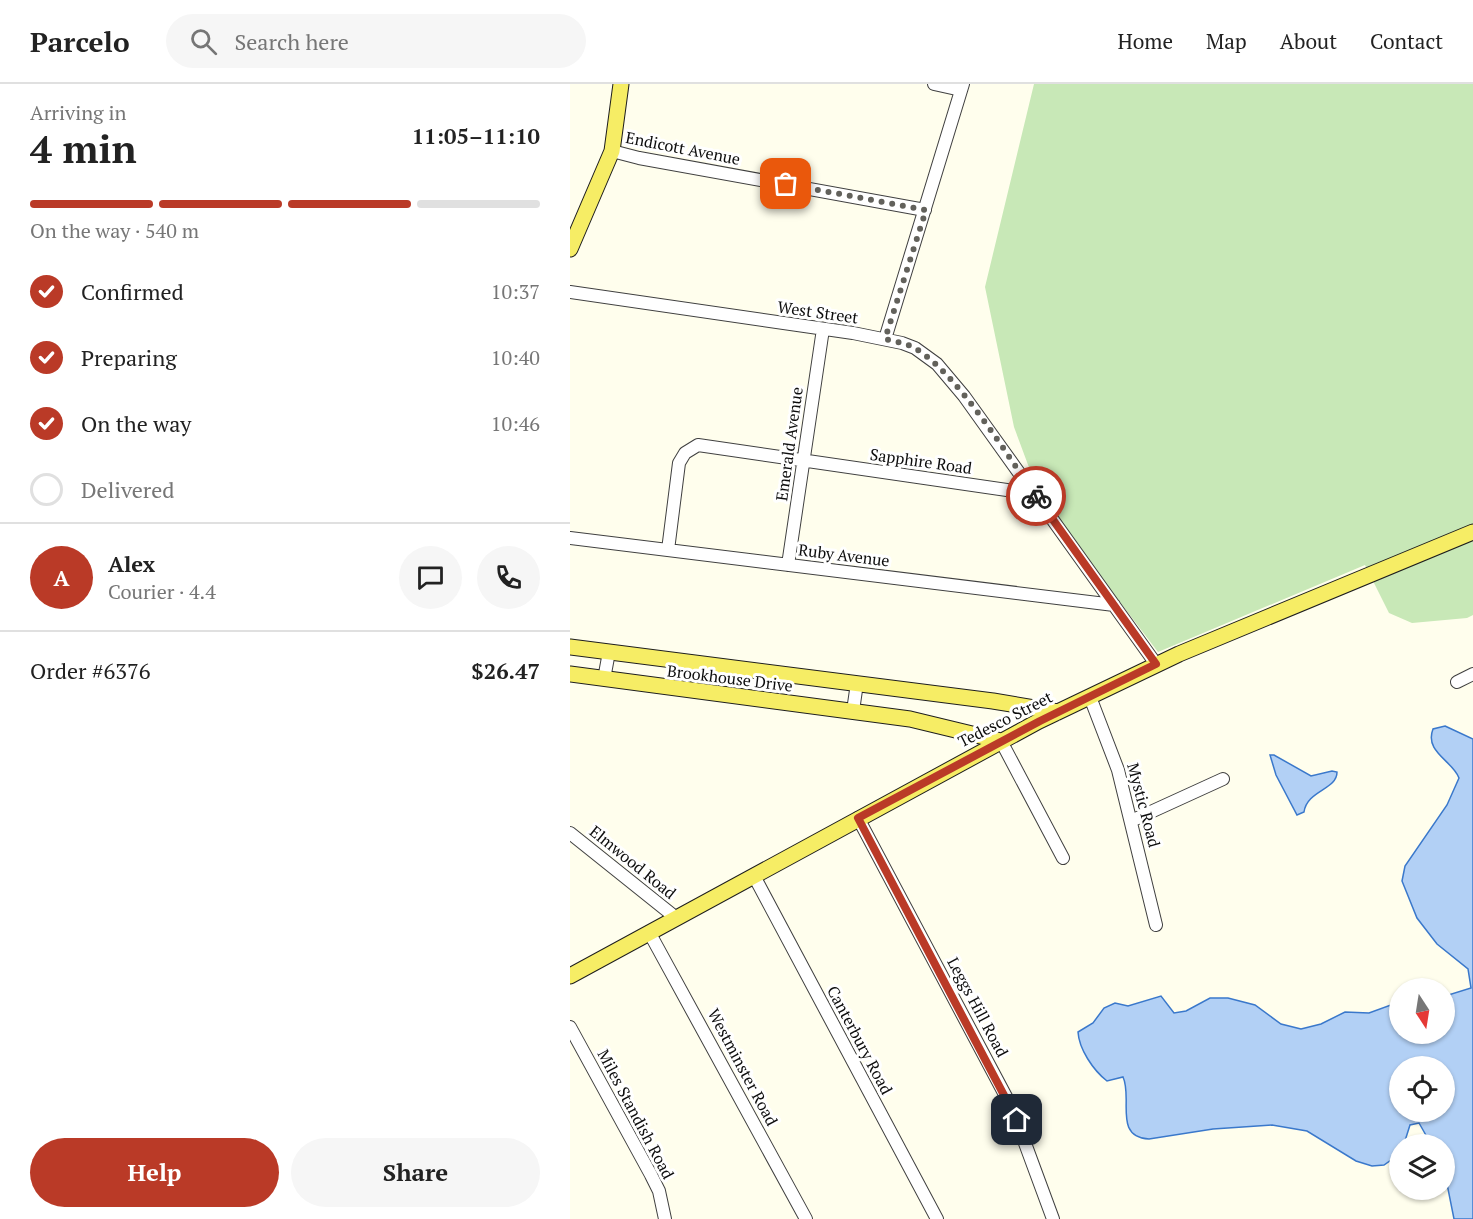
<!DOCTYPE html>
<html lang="en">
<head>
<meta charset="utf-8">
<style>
  body { margin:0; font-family:"PT Serif",serif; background:#f6f6f6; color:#222; height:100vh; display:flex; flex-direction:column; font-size:22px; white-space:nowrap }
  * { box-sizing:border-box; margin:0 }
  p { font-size:20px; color:#767676 }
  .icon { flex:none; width:33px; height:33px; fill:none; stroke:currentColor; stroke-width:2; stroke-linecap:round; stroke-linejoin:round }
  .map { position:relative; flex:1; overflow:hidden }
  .drawer { display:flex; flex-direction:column; background:#fff; width:570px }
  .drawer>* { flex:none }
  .needle { width:39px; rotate:168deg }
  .fabs { position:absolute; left:819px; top:894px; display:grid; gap:12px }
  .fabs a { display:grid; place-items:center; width:66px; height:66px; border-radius:50%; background:#fff; box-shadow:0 2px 4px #0004; font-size:30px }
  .pin { position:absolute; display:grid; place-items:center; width:51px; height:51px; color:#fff; margin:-26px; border-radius:12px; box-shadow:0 3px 9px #0006 }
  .courier { position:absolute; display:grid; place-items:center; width:60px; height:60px; margin:-30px; border:4px solid #ba3a27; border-radius:50%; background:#fff; color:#222; box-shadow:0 2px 8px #0007 }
  .headline em { font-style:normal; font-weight:800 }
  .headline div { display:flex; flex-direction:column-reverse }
  .headline { display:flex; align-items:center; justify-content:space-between; height:102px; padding:0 30px }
  h1 { font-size:39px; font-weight:800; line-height:45px }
  .bar { display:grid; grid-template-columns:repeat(4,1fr); gap:9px 6px; align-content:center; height:72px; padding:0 30px }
  .bar i { height:8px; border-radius:4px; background:#e0e0e0 }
  .bar .selected { background:#ba3a27 }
  .bar p { grid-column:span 4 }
  .line { display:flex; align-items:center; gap:15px; padding:0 30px; border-top:2px solid #e0e0e0 }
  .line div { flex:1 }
  .round { display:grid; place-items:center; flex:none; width:63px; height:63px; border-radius:32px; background:#f6f6f6 }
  ol { padding:0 30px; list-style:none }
  li { display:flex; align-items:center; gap:18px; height:66px }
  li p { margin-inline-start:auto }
  li .icon { padding:6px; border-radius:50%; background:#ba3a27; color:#fff; stroke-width:4 }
  li:last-child { color:#767676 }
  li i { width:33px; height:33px; border:3px solid #e0e0e0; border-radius:50% }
  .action { display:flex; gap:12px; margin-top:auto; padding:12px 30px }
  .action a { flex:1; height:69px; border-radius:36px; background:#ba3a27; color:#fff; font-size:24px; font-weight:800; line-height:69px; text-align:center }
  .action a+a { background:#f6f6f6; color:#222 }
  header { display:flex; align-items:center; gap:36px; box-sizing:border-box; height:84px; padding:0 30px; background:#fff; border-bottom:2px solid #e0e0e0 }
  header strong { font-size:28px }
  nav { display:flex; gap:33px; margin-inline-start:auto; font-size:21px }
  .search { width:420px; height:54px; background:#f6f6f6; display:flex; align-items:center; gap:15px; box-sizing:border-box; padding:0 21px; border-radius:33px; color:#767676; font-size:22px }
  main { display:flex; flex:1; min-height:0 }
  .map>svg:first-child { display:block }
  .green { fill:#c8e8b7 }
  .water { fill:#b2d0f5; stroke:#3a78cb; stroke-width:1.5; fill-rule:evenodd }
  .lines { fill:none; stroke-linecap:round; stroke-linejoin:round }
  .minor-casing { stroke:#404040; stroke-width:14 }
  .major-casing { stroke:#1e1e1e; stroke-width:17 }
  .minor { stroke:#fff; stroke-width:12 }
  .major { stroke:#f6ed65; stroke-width:15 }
  .done { stroke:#62615b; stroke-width:6; stroke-dasharray:0 10.8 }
  .route { stroke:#ba3a27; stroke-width:8 }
  .labels { text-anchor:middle; stroke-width:6; stroke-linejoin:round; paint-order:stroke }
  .street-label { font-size:16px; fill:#0d0d0d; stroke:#fff }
</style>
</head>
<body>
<header>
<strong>Parcelo</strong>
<div class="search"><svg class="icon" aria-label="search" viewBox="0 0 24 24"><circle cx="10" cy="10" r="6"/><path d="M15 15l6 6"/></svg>Search here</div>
<nav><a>Home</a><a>Map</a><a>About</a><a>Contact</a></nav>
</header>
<main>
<section class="drawer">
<div class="headline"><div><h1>4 min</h1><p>Arriving in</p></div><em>11:05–11:10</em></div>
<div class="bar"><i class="selected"></i><i class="selected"></i><i class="selected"></i><i></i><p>On the way · 540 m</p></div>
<ol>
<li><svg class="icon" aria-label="check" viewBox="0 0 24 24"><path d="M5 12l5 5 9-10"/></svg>Confirmed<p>10:37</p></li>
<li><svg class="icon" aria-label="check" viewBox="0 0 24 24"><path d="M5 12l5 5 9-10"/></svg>Preparing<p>10:40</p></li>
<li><svg class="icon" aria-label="check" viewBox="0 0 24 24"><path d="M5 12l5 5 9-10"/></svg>On the way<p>10:46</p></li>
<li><i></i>Delivered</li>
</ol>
<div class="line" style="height:108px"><b class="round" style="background:#ba3a27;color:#fff">A</b><div><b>Alex</b><p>Courier · 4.4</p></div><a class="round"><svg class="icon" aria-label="chat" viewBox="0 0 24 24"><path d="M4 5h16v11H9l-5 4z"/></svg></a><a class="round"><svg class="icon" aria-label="phone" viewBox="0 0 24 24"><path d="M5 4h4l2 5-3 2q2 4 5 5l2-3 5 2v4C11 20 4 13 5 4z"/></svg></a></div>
<div class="line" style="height:78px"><div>Order #6376</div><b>$26.47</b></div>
<div class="action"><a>Help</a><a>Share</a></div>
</section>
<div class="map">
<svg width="903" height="1135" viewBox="0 0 903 1135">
  <rect width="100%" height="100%" fill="#fffeed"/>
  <path class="green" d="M464 0H903V531L897 534 842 539 819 529 795 481 588 568 470 413 444 343 415 203Z"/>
  <path class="water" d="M875 642 903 655V1135H884L875 1090 874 1060H861L849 1039 840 1041 834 1060H830L828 1071 814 1081 802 1082 786 1077 737 1047 702 1041 643 1045 579 1055C543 1053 563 1014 553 993L537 997C523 986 509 965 508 948L523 939 534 924 545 919 558 922 591 912 604 929 616 927 640 914H658L685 921 711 940 731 945 751 940 775 928 799 929 829 918 830 950H874L875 912 901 904 898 885 867 860 847 834 832 797 835 782 877 721 889 694C883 677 854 668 863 645ZM830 982H874V1028H830Z
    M700 671H704L741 692 762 687 767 688C767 706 737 706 734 728L727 731 706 691Z"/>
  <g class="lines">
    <defs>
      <path id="minor" d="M364 0 391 6
        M42 67 69 74 355 126
        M0 208 283 249 332 259 345 264 367 280 394 312 586 580
        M315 255 393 0
        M0 454 544 521
        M98 466 109 379 115 369 128 361 464 410
        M218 481 253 245
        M34 595 39 568
        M887 598 903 590
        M520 613 548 686 586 841
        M283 627 287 599
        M431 657 493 774
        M288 734 442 1024 483 1135
        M561 737 653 695
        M0 749 105 833
        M184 792 367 1135
        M79 848 236 1135
        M0 943 81 1091 89 1107 95 1135"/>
      <path id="major" d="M0 165 42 67 51 0
        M0 563 423 617 488 628
        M0 590 340 635 431 657
        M0 892 469 637 609 570 903 448"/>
    </defs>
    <use href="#minor" class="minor-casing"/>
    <use href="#major" class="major-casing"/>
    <use href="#minor" class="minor"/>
    <use href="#major" class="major"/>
  </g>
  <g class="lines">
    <path class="done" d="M216 100 356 126 315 255C326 258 337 259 346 265 387 289 437 371 466 412"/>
    <path class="route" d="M447 1036 288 734 470 637 586 580 466 412"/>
  </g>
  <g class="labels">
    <g class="street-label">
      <text transform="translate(113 64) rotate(11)" y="6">Endicott Avenue</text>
      <text transform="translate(248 228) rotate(8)" y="6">West Street</text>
      <text transform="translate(219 360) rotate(-82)" y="6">Emerald Avenue</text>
      <text transform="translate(351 377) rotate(8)" y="6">Sapphire Road</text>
      <text transform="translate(274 471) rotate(7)" y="6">Ruby Avenue</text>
      <text transform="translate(160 594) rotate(7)" y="6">Brookhouse Drive</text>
      <text transform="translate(435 635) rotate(-27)" y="6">Tedesco Street</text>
      <text transform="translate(574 721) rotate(75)" y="6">Mystic Road</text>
      <text transform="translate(63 778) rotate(39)" y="6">Elmwood Road</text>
      <text transform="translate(408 923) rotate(62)" y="6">Leggs Hill Road</text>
      <text transform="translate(290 956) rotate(62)" y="6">Canterbury Road</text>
      <text transform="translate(173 983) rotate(62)" y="6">Westminster Road</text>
      <text transform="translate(66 1030) rotate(62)" y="6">Miles Standish Road</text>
    </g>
  </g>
</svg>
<div class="fabs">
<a><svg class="needle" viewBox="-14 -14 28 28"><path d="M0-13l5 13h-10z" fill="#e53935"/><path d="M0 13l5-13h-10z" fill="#767676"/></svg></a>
<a><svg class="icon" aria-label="locate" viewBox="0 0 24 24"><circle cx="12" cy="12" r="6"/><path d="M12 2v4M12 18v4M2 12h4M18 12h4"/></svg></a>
<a><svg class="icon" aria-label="layers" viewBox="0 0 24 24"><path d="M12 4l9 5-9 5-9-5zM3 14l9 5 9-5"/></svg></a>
</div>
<div class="pin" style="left:216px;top:100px;background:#ea580c"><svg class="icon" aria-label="bag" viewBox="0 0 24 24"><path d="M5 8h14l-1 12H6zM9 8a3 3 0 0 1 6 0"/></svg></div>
<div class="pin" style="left:447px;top:1036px;background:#1f2937"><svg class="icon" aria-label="home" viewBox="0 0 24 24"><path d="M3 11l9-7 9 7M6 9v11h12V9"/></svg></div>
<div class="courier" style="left:466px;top:412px"><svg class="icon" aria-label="bike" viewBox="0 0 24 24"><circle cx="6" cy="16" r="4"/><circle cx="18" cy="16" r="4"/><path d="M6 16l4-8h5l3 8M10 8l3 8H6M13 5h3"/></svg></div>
</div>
</main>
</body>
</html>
